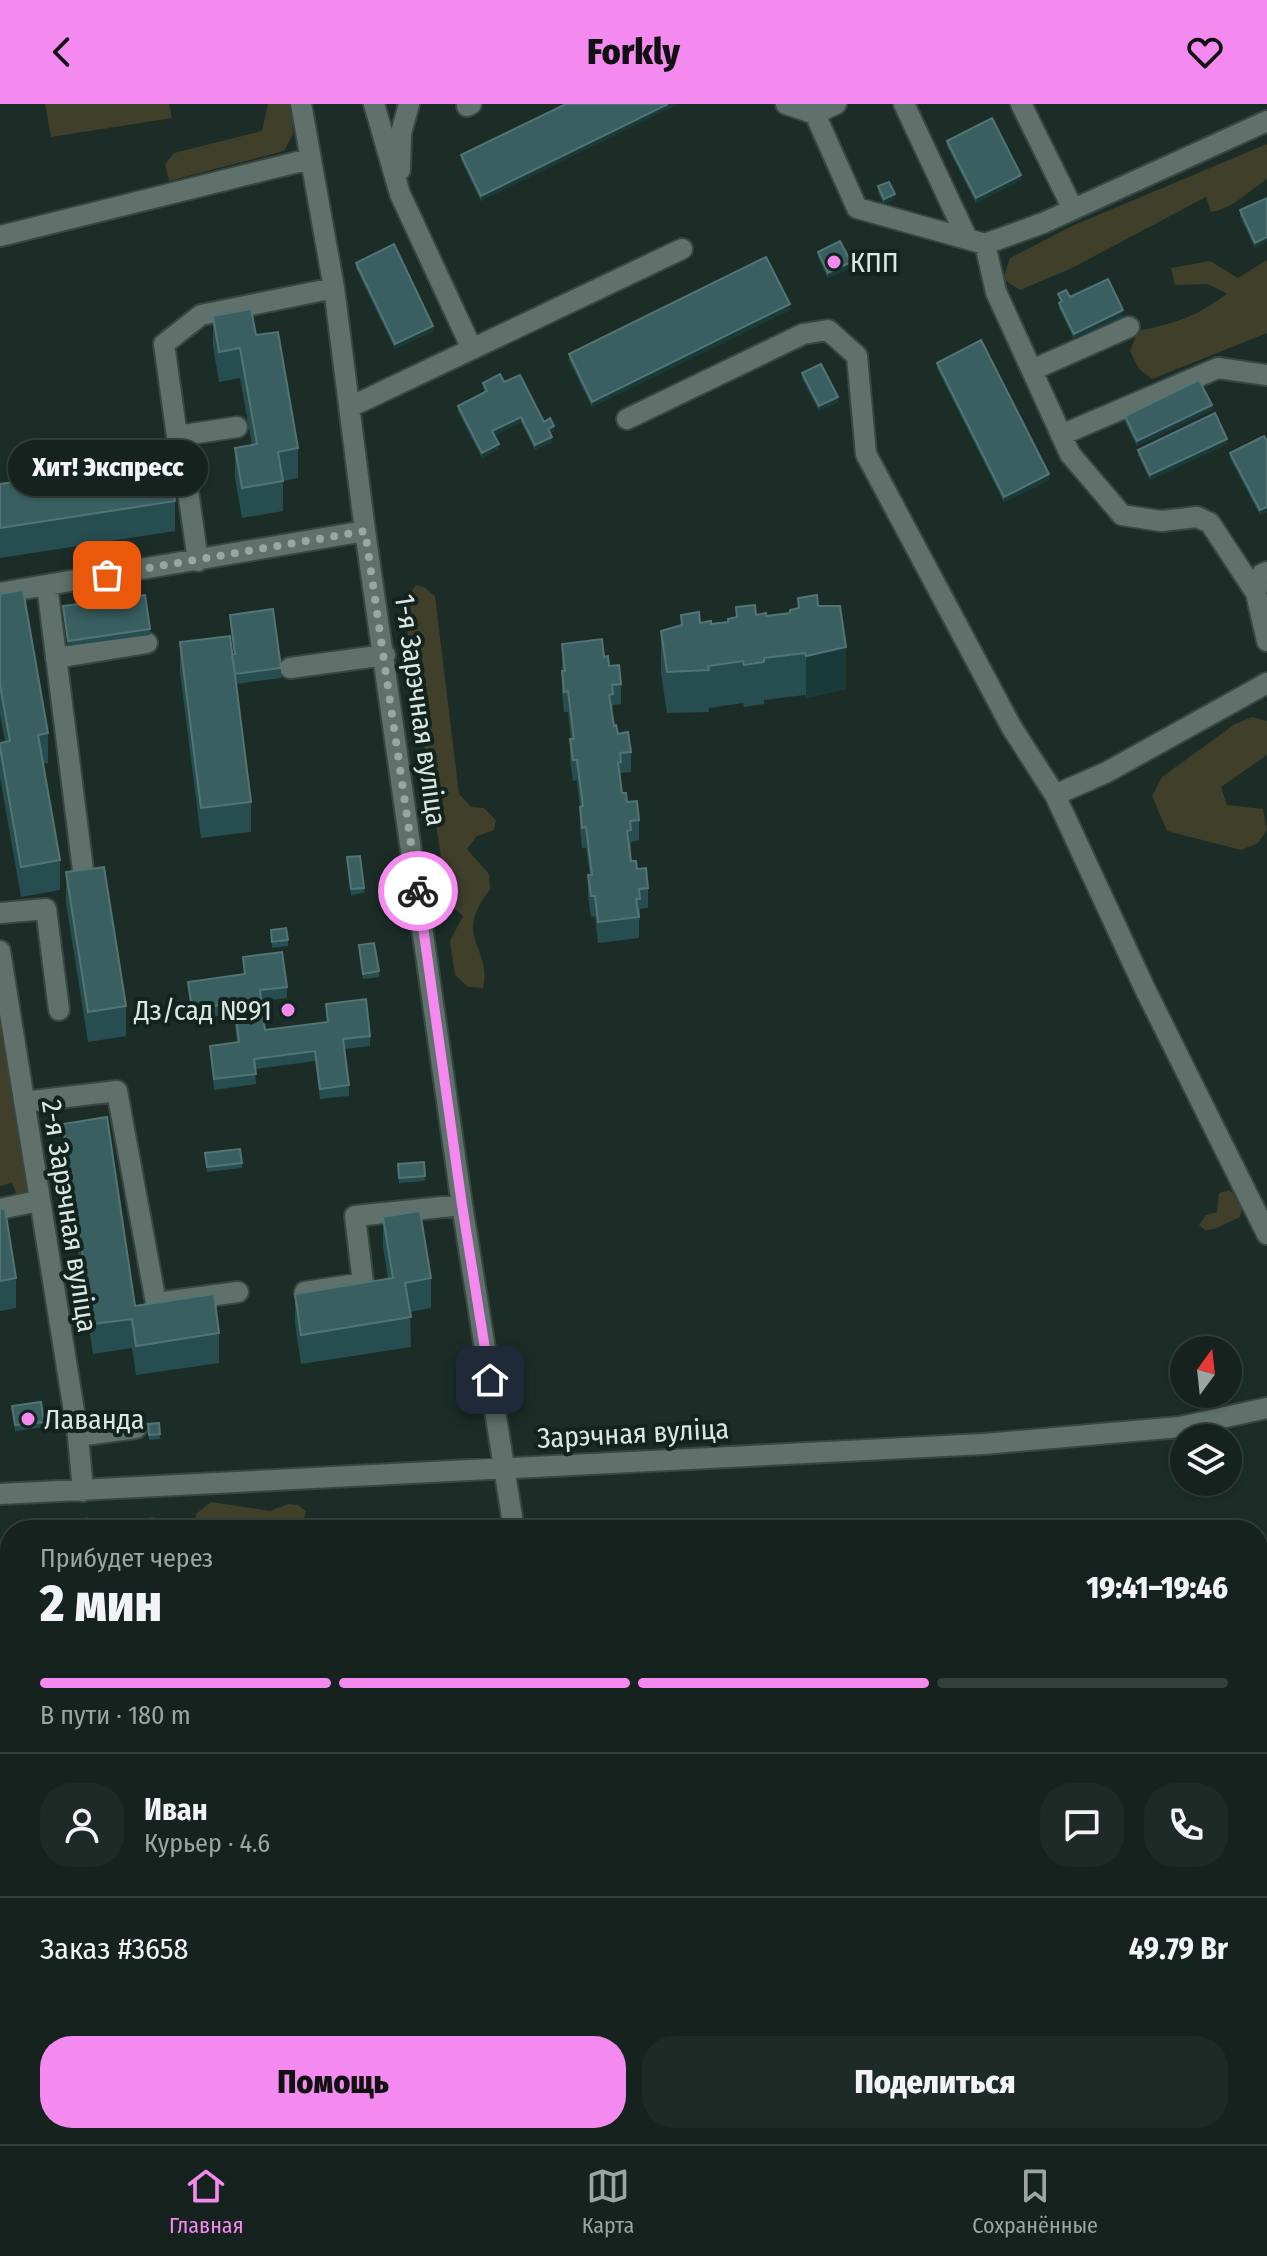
<!DOCTYPE html>
<html lang="ru">
<head>
<meta charset="utf-8">
<style>
  body { margin:0; font-family:"Fira Sans Condensed",sans-serif; background:#1e2a26; color:#f1f3f6; height:100vh; display:flex; flex-direction:column; font-size:30px; white-space:nowrap }
  * { box-sizing:border-box; margin:0 }
  p { font-size:26px; color:#9da4a4 }
  .icon { flex:none; width:44px; height:44px; fill:none; stroke:currentColor; stroke-width:2; stroke-linecap:round; stroke-linejoin:round }
  .map { position:relative; flex:1; overflow:hidden }
  .panel { position:absolute; left:0px; top:1416px; width:1268px; height:624px; display:flex; flex-direction:column; background:#15221d; border-radius:32px 32px 0 0; box-shadow:0 2px 6px #0004,0 0 0 2px #343f3b }
  .panel>* { flex:none }
  .needle { width:52px; rotate:15deg }
  .buttons { position:absolute; left:1170px; top:1232px; display:grid; gap:16px }
  .buttons a { display:grid; place-items:center; width:72px; height:72px; border-radius:50%; background:#15221d; box-shadow:0 2px 6px #0004,0 0 0 2px #343f3b; font-size:40px }
  .pin { position:absolute; display:grid; place-items:center; width:68px; height:68px; color:#fff; margin:-34px; border-radius:16px; box-shadow:0 4px 12px #0006 }
  .courier { position:absolute; display:grid; place-items:center; width:80px; height:80px; margin:-40px; border:6px solid #f489f0; border-radius:50%; background:#fff; color:#222; box-shadow:0 2px 10px #0007 }
  .bubble { position:absolute; height:56px; border-radius:28px; background:#15221d; box-shadow:0 2px 6px #0004,0 0 0 2px #343f3b; font-size:26px; font-weight:800; line-height:56px; text-align:center }
  .headline em { font-style:normal; font-weight:800 }
  .headline div { display:flex; flex-direction:column-reverse }
  .headline { display:flex; align-items:center; justify-content:space-between; height:136px; padding:0 40px }
  h1 { font-size:52px; font-weight:800; line-height:60px }
  .bar { display:grid; grid-template-columns:repeat(4,1fr); gap:12px 8px; align-content:center; height:96px; padding:0 40px }
  .bar i { height:10px; border-radius:6px; background:#343f3b }
  .bar .current { background:#f489f0 }
  .bar p { grid-column:span 4 }
  .line { display:flex; align-items:center; gap:20px; padding:0 40px; border-top:2px solid #343f3b }
  .line div { flex:1 }
  .round { display:grid; place-items:center; flex:none; width:84px; height:84px; border-radius:32px; background:#1e2a26 }
  .button { display:flex; gap:16px; margin-top:auto; padding:16px 40px }
  .button a { flex:1; height:92px; border-radius:32px; background:#f489f0; color:#111; font-size:32px; font-weight:800; line-height:92px; text-align:center }
  .button a+a { background:#1e2a26; color:#f1f3f6 }
  header { display:flex; justify-content:space-between; align-items:center; height:104px; padding:0 40px; background:#f489f0; color:#111; font-size:36px; font-weight:800 }
  .tabs { display:flex; justify-content:space-around; align-items:center; height:112px; border-top:2px solid #343f3b; background:#15221d; font-size:22px; color:#9da4a4 }
  .tabs a { display:grid; justify-items:center; gap:4px }
  .tabs .current { color:#f489f0 }
  .map>svg:first-child { display:block }
  .green { fill:#3f3f2a }
  .lines { fill:none; stroke-linecap:round; stroke-linejoin:round }
  .minor-casing { stroke:#394743; stroke-width:24 }
  .minor { stroke:#5f716a; stroke-width:20 }
  .rail-casing { stroke:#a9b6b2; stroke-width:9 }
  .rail { stroke:#13231d; stroke-width:6; stroke-dasharray:18; stroke-linecap:butt }
  .wall { fill:#264e51 }
  .shaded-wall { fill:#1a3a3a }
  .building { fill:#395f61; stroke:#537475; stroke-width:2 }
  .done { stroke:#99a6a1; stroke-width:8; stroke-dasharray:0 14.4 }
  .route { stroke:#f489f0; stroke-width:10 }
  .poi-dot { fill:#f489f0; stroke:#13231d; stroke-width:3 }
  .labels { text-anchor:middle; stroke-width:8; stroke-linejoin:round; paint-order:stroke }
  .poi-label { font-size:28px; fill:#dce7e3; stroke:#13231d; text-anchor:start }
  .street-label { font-size:28px; fill:#dce7e3; stroke:#13231d }
</style>
</head>
<body>
<header><svg class="icon" aria-label="back" viewBox="0 0 24 24"><path d="M15 5l-7 7 7 7"/></svg>Forkly<svg class="icon" aria-label="heart" viewBox="0 0 24 24"><path d="M12 20l-8-8c-3-5 5-10 8-4 3-6 11-1 8 4z"/></svg></header>
<div class="map">
<svg width="1267" height="2040" viewBox="0 0 1267 2040">
  <rect width="100%" height="100%" fill="#1c2d27"/>
  <path class="green" d="M45 0H169L172 14 51 33Z
    M268 0H291L293 30 284 47 169 77 165 60 174 49 262 27Z
    M1267 40V75C1249 87 1232 105 1211 108L1206 93 1072 164 1020 186 1003 175 1010 154 1072 122Z
    M1267 156V229L1152 275 1139 265 1130 247 1138 227C1177 219 1195 213 1227 190L1208 180 1175 181 1171 164 1210 157 1238 174Z
    M416 481 424 483 435 492 459 690 471 703 484 704 496 716 494 726 477 732 467 745 489 770 490 786C451 833 493 844 483 884L468 883 455 871 450 837 463 812 448 800 405 512 407 494Z
    M1252 613 1267 617V651L1221 683 1227 701 1263 705 1267 726 1258 739 1241 746 1167 727 1152 692 1162 673 1235 620Z
    M0 908 20 1004 29 1091 18 1094 12 1079 0 1082Z
    M1229 1086 1239 1093 1242 1104 1240 1113 1215 1125 1205 1126 1199 1121 1206 1111 1217 1108 1219 1089Z
    M211 1398 270 1407 288 1400 298 1401 306 1407 304 1416 295 1426H195L196 1410Z
    M87 1413 115 1423 152 1413 161 1416 164 1426H80L79 1417Z
    M1267 1492V1569L1258 1570V1497Z
    M435 2030H465L459 2040H429Z"/>
  <g class="lines">
    <defs>
      <path id="minor" d="M301 0 334 184 365 427 462 1101 512 1413 511 1426
        M374 0 400 90 472 245
        M786 0 815 10 857 104 985 140 1043 119 1267 17
        M904 0 966 132
        M1021 0 1073 105
        M467 2 471 0
        M815 10 836 0
        M400 66 401 29 409 0
        M0 132 310 55
        M985 140 996 188 1070 350 1122 411 1161 417 1197 413 1210 419 1256 489
        M1032 266 1129 223
        M350 303 682 145
        M627 315 803 230 828 226 857 252 866 350 1012 624 1055 691 1145 885 1267 1130
        M237 323 177 332 164 240 201 211 334 184
        M1061 331 1218 264 1267 271
        M146 367 171 363 186 373 198 457
        M1267 468 1262 470 1256 489 1267 537
        M47 481 83 766
        M0 489 365 427
        M56 554 147 539
        M290 564 385 551
        M1055 691 1107 668 1267 579
        M0 809 46 805 59 906
        M0 847 78 1332 83 1387
        M24 998 117 987 156 1199 238 1188
        M0 1105 38 1097
        M305 1188 363 1179 355 1112 462 1101
        M78 1332 136 1324
        M0 1390 984 1340 1180 1323 1267 1304
        M0 1647 10 1646
        M0 1865H10
        M291 2040 297 2030
        M384 2040 390 2030
        M612 2040 616 2030
        M682 2040 688 2030
        M846 2040 847 2030"/>
    </defs>
    <use href="#minor" class="minor-casing"/>
    <use href="#minor" class="minor"/>
    <defs>
      <path id="rail" d="M1258 1463 1267 1459
        M551 2040 558 2030"/>
    </defs>
    <use href="#rail" class="rail-casing"/>
    <use href="#rail" class="rail"/>
  </g>
  <path class="wall" d="M566 0 481 97 461 56V51Z
    M947 37 1021 76 976 99 947 42Z
    M878 82 895 95 884 100 878 88Z
    M1267 94 1255 144 1240 112V106Z
    M818 148 851 164 828 174 818 153Z
    M356 159 433 227 395 245 356 164Z
    M1058 190 1123 212 1074 235 1059 204 1060 198Z
    M790 206 592 303 569 256V250Z
    M213 212 256 231 298 344V374L283 377V407L242 414 235 374V344L252 341 240 274 219 278 213 242Z
    M937 259 1049 376 1004 398 937 264Z
    M802 269 838 298 819 307 802 274Z
    M504 278 554 327 550 329 552 338 535 346 521 318 495 331 499 345 482 354 458 307V302L485 288 483 284V279Z
    M1212 306 1137 342 1125 318V312Z
    M1267 337V408L1260 411 1230 354V349Z
    M1227 340 1150 376 1138 351V346Z
    M0 380 175 397V427L0 454Z
    M0 490 48 629V659L43 660 60 756V786L21 793 0 673V639L5 638 0 611Z
    M798 494 818 502 846 585 806 594 805 591 764 596V600L744 603 743 599 709 604V608L667 609 661 569V527L681 522V511L700 519 711 520 728 518 736 513V503L756 511 766 512 790 509 798 505Z
    M63 502 150 525V531L68 542Z
    M230 511 281 564V574L236 580 251 698V728L201 734 180 568V538L234 550 230 521Z
    M562 540 604 553 621 580V600L613 601 612 611 614 622 618 630 631 648V668L621 669V679L622 689 639 716V736L631 738V757L648 784V804L640 805V815L639 816V834L598 839 595 812 591 813 588 792V771H590L586 744H582L580 723V703L577 676 573 677 570 656V635H571L568 608H564L562 588Z
    M347 753 364 784V789L351 791Z
    M66 768 126 902V932L88 938 66 798Z
    M271 826 288 836V842L272 844Z
    M359 841 379 867V873L363 875Z
    M243 853 287 883V894L261 897 265 926 327 918 326 900 370 932V942L345 945 349 981V992L320 995 315 957 255 965 256 980 214 986 210 942 237 938 234 910 192 915 188 878 244 871Z
    M63 1020 135 1202 219 1229V1259L136 1271 132 1244 93 1250 63 1049Z
    M205 1049 242 1059V1064L207 1068Z
    M424 1058 425 1077 399 1079 398 1060Z
    M0 1105 16 1174V1204L0 1207Z
    M383 1113 431 1174V1204L410 1208 411 1243 301 1260 295 1220V1190L388 1175 383 1142Z
    M12 1302 44 1318V1323L15 1327Z
    M148 1320 160 1330V1335L149 1336Z
    M0 1897H10V1930H0Z
    M636 2030H677L647 2036Z"/>
  <path class="shaded-wall" d="M668 0H679L481 97V92Z
    M1021 71V76L976 99V94Z
    M895 90V95L884 100V95Z
    M1267 133V138L1255 144V139Z
    M851 158V164L828 174V169Z
    M790 200V206L592 303V298Z
    M1123 206V212L1074 235V230Z
    M433 222V227L395 245V240Z
    M838 293V298L819 307V302Z
    M1212 301V306L1137 342V337Z
    M521 313V318L492 332V327Z
    M554 322V327L548 330V325Z
    M552 333V338L535 346V341Z
    M1227 335V340L1150 376V371Z
    M499 340V345L482 354V349Z
    M1049 370V376L1004 398V393Z
    M1267 403V408L1260 411V406Z
    M846 543V585L806 594V552Z
    M376 2030H379L374 2040H371Z
    M421 2030H424L419 2040H416Z"/>
  <path class="building" d="M566 0H668L481 92 461 51Z
    M992 14 1021 71 976 94 947 37Z
    M889 78 895 90 884 95 878 82Z
    M1267 94V133L1255 139 1240 106Z
    M840 137 851 158 828 169 818 148Z
    M394 140 433 222 395 240 356 159Z
    M766 153 790 200 592 298 569 250Z
    M1108 175 1123 206 1074 230 1059 199 1062 197 1058 190 1066 186 1070 193Z
    M251 205 256 231 278 228 298 344 278 348 283 377 242 384 235 344 257 340 240 244 219 248 213 212Z
    M981 236 1049 370 1004 393 937 259Z
    M821 260 838 293 819 302 802 269Z
    M500 270 504 278 520 271 544 318 550 314 554 322 548 325 552 333 535 341 521 313 492 327 499 340 482 349 458 302 487 287 483 279Z
    M1199 276 1212 301 1137 337 1125 312Z
    M1215 309 1227 335 1150 371 1138 346Z
    M1264 332 1267 337V403L1260 406 1230 349Z
    M169 354 175 397 0 424V380Z
    M23 486 48 629 38 631 60 756 21 763 0 643V639L10 637 0 581V490Z
    M145 491 150 525 68 537 63 502Z
    M817 491 818 502H840L846 543 806 552 805 549 764 554V558L744 561 743 557 708 562 709 566 667 568 661 527 682 521 681 511 699 508 700 519 711 517V520L728 518V515L737 513 736 503 755 501 756 511 766 509V512L790 509V506L799 504 798 494Z
    M273 505 281 564 235 570 232 551 235 550 230 511Z
    M230 532 251 698 201 704 180 538Z
    M602 535 604 553 608 552 609 562 619 561 621 580 612 581 613 590 609 591 614 622 616 621 618 630 628 628 631 648 620 649 621 658 618 659 622 689H626L627 698 637 697 639 716 630 717 631 726 627 727 631 757H636L637 765 646 764 648 784 639 785 640 795H636L639 813 598 818 595 792H591L588 771H592L586 723 582 724 580 703 583 702 577 656H573L570 635H574L568 587 564 588 562 567H565L562 540Z
    M360 752 364 784 351 785 347 753Z
    M104 763 126 902 88 908 66 768Z
    M286 824 288 836 272 838 271 826Z
    M374 839 379 867 363 870 359 841Z
    M282 848 287 883 260 886 265 926 328 918 326 900 366 895 370 932 343 935 349 981 320 985 315 947 254 955 256 970 214 975 210 942 239 938 234 899 192 905 188 878 245 870 243 853Z
    M107 1013 135 1202 214 1190 219 1229 136 1242 132 1215 93 1220 63 1020Z
    M240 1045 242 1059 207 1063 205 1049Z
    M424 1058 425 1072 399 1074 398 1060Z
    M0 1105H5L16 1174 0 1177Z
    M420 1107 431 1174 405 1179 411 1213 301 1231 295 1190 393 1174 383 1113Z
    M41 1298 44 1318 15 1321 12 1302Z
    M159 1319 160 1330 149 1331 148 1320Z
    M0 1897H10V1924L0 1925Z
    M53 2030H83L84 2040H53Z
    M115 2030H151L152 2040H115Z
    M174 2030H214V2040H174Z
    M354 2030H376L371 2040H348Z
    M397 2030H421L416 2040H391Z
    M646 2030H674L669 2040H644L649 2031Z
    M622 2035 632 2040H619Z"/>
  <g class="lines">
    <path class="done" d="M107 471 365 427 418 787"/>
    <path class="route" d="M418 787 462 1101 490 1276"/>
  </g>
  <g class="poi-dot">
    <circle cx="834" cy="158" r="8"/>
    <circle cx="288" cy="906" r="8"/>
    <circle cx="28" cy="1315" r="8"/>
  </g>
  <g class="labels">
    <g class="poi-label">
      <text x="850" y="168">КПП</text>
      <text x="272" y="916" text-anchor="end">Дз/сад №91</text>
      <text x="44" y="1325">Лаванда</text>
    </g>
    <g class="street-label">
      <text transform="translate(421 606) rotate(82)" y="10">1-я Зарэчная вуліца</text>
      <text transform="translate(70 1112) rotate(81)" y="10">2-я Зарэчная вуліца</text>
      <text transform="translate(633 1329) rotate(-3)" y="10">Зарэчная вуліца</text>
    </g>
  </g>
</svg>
<div class="buttons">
<a><svg class="needle" viewBox="-14 -14 28 28"><path d="M0-13l5 13h-10z" fill="#e53935"/><path d="M0 13l5-13h-10z" fill="#9da4a4"/></svg></a>
<a><svg class="icon" aria-label="layers" viewBox="0 0 24 24"><path d="M12 4l9 5-9 5-9-5zM3 14l9 5 9-5"/></svg></a>
</div>
<div class="pin" style="left:107px;top:471px;background:#ea580c"><svg class="icon" aria-label="bag" viewBox="0 0 24 24"><path d="M5 8h14l-1 12H6zM9 8a3 3 0 0 1 6 0"/></svg></div>
<div class="pin" style="left:490px;top:1276px;background:#1f2937"><svg class="icon" aria-label="home" viewBox="0 0 24 24"><path d="M3 11l9-7 9 7M6 9v11h12V9"/></svg></div>
<div class="courier" style="left:418px;top:787px"><svg class="icon" aria-label="bike" viewBox="0 0 24 24"><circle cx="6" cy="16" r="4"/><circle cx="18" cy="16" r="4"/><path d="M6 16l4-8h5l3 8M10 8l3 8H6M13 5h3"/></svg></div>
<div class="bubble" style="left:8px;top:336px;width:200px">Хит! Экспресс</div>
<section class="panel">
<div class="headline"><div><h1>2 мин</h1><p>Прибудет через</p></div><em>19:41–19:46</em></div>
<div class="bar"><i class="current"></i><i class="current"></i><i class="current"></i><i></i><p>В пути · 180 m</p></div>
<div class="line" style="height:144px"><a class="round"><svg class="icon" aria-label="person" viewBox="0 0 24 24"><circle cx="12" cy="8" r="4"/><path d="M4 21q1-7 8-7t8 7"/></svg></a><div><b>Иван</b><p>Курьер · 4.6</p></div><a class="round"><svg class="icon" aria-label="chat" viewBox="0 0 24 24"><path d="M4 5h16v11H9l-5 4z"/></svg></a><a class="round"><svg class="icon" aria-label="phone" viewBox="0 0 24 24"><path d="M5 4h4l2 5-3 2q2 4 5 5l2-3 5 2v4C11 20 4 13 5 4z"/></svg></a></div>
<div class="line" style="height:104px"><div>Заказ #3658</div><b>49.79 Br</b></div>
<div class="button"><a>Помощь</a><a>Поделиться</a></div>
</section>
</div>
<nav class="tabs">
<a class="current"><svg class="icon" aria-label="home" viewBox="0 0 24 24"><path d="M3 11l9-7 9 7M6 9v11h12V9"/></svg>Главная</a>
<a><svg class="icon" aria-label="map" viewBox="0 0 24 24"><path d="M3 6l6-2 6 2 6-2v14l-6 2-6-2-6 2zM9 4v14M15 6v14"/></svg>Карта</a>
<a><svg class="icon" aria-label="saved" viewBox="0 0 24 24"><path d="M7 4h10v16l-5-4-5 4z"/></svg>Сохранённые</a>
</nav>
</body>
</html>
